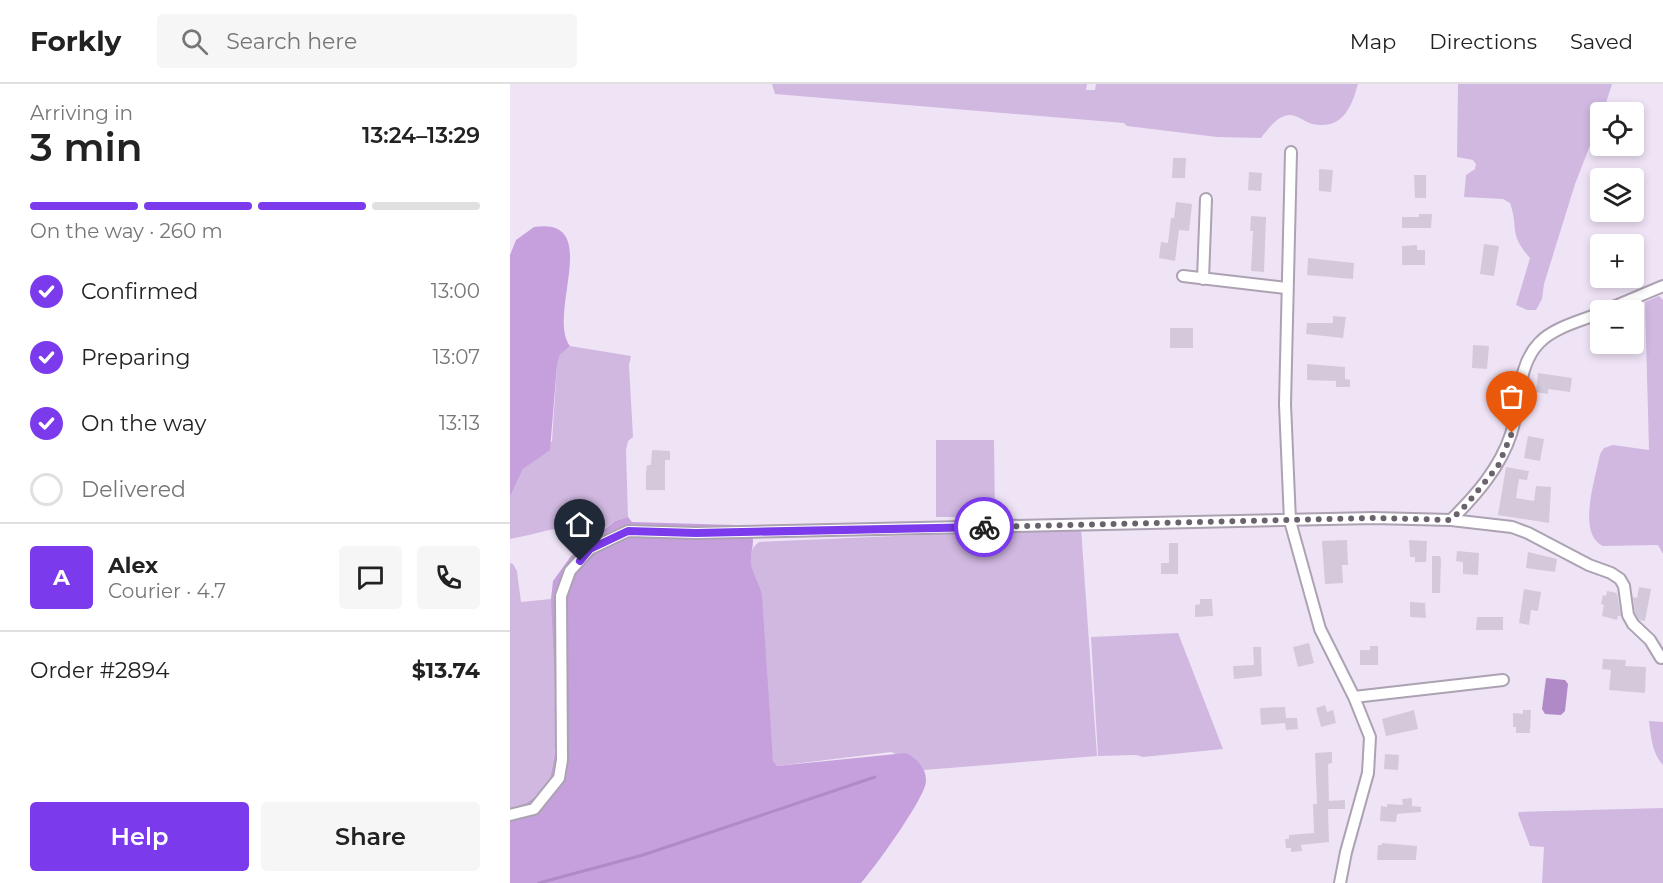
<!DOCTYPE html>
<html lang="en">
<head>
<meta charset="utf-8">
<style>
  body { margin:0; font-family:Montserrat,sans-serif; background:#f6f6f6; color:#222; height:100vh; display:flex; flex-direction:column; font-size:22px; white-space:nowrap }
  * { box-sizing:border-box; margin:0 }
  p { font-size:20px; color:#767676 }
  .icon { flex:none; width:33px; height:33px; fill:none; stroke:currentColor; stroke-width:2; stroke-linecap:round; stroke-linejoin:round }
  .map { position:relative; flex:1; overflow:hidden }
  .sheet { display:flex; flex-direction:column; background:#fff; width:510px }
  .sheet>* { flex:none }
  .buttons { position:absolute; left:1080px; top:18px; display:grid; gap:12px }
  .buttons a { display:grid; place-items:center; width:54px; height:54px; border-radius:6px; background:#fff; box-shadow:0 3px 9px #0003; font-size:30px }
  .pin { position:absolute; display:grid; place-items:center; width:51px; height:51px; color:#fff; margin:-62px -26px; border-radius:50% 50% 50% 0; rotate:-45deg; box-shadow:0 0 6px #0007 }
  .pin .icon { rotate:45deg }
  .courier { position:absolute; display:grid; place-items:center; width:60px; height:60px; margin:-30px; border:4px solid #7c3aed; border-radius:50%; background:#fff; color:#222; box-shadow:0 2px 8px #0007 }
  .overview em { font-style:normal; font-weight:600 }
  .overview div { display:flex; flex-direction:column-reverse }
  .overview { display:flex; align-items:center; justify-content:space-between; height:102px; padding:0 30px }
  h1 { font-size:39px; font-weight:600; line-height:45px }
  .bar { display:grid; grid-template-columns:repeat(4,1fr); gap:9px 6px; align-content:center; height:72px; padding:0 30px }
  .bar i { height:8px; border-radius:4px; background:#e0e0e0 }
  .bar .current { background:#7c3aed }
  .bar p { grid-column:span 4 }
  .line { display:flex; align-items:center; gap:15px; padding:0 30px; border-top:2px solid #e0e0e0 }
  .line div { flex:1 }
  .round { display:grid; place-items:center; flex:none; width:63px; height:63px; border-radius:6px; background:#f6f6f6 }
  ol { padding:0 30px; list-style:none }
  li { display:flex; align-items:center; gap:18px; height:66px }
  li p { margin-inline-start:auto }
  li .icon { padding:6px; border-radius:50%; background:#7c3aed; color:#fff; stroke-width:4 }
  li:last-child { color:#767676 }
  li i { width:33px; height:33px; border:3px solid #e0e0e0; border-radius:50% }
  .primary-button { display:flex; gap:12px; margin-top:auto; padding:12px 30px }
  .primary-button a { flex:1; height:69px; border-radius:6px; background:#7c3aed; color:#fff; font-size:24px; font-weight:600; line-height:69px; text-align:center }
  .primary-button a+a { background:#f6f6f6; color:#222 }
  header { display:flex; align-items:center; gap:36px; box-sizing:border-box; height:84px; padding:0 30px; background:#fff; border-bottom:2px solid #e0e0e0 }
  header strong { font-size:28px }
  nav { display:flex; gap:33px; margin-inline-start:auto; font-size:21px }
  .search { width:420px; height:54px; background:#f6f6f6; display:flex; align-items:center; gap:15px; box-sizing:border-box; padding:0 21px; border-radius:6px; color:#767676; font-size:22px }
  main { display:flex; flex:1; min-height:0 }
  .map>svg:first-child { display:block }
  .green { fill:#d1b8e1 }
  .forest { fill:#c5a0dc }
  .water { fill:#b08ac6 }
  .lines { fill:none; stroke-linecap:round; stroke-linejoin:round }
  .stream { stroke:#b08ac6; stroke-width:3 }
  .building { fill:#d4c9db }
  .minor-casing { stroke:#aca2b2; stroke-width:14 }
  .minor { stroke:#fff; stroke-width:10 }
  .done { stroke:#6a636e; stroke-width:6; stroke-dasharray:0 10.8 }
  .route { stroke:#7c3aed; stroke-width:8 }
</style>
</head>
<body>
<header>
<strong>Forkly</strong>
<div class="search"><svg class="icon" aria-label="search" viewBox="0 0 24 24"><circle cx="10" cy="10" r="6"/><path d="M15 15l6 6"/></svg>Search here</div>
<nav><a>Map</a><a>Directions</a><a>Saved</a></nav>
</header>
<main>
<section class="sheet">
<div class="overview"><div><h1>3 min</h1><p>Arriving in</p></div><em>13:24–13:29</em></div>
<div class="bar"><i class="current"></i><i class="current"></i><i class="current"></i><i></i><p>On the way · 260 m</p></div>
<ol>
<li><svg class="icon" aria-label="check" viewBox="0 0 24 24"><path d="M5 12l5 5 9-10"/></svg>Confirmed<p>13:00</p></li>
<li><svg class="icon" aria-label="check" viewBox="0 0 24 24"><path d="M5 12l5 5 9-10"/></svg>Preparing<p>13:07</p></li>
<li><svg class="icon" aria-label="check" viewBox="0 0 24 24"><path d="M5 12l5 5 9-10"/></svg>On the way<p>13:13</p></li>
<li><i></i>Delivered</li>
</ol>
<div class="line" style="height:108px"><b class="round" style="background:#7c3aed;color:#fff">A</b><div><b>Alex</b><p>Courier · 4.7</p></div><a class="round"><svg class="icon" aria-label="chat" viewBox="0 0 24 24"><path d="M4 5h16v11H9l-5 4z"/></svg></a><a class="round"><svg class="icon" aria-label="phone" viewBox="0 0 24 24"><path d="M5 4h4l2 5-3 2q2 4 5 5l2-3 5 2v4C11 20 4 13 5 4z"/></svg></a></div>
<div class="line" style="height:78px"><div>Order #2894</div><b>$13.74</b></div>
<div class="primary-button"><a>Help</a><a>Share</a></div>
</section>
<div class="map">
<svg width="1153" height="799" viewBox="0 0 1153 799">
  <rect width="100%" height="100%" fill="#efe4f6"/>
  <path class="green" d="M262 0H577L576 6H585L586 0H848C841 25 832 46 802 40 795 38 787 31 780 31 768 31 757 46 751 54L707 53 617 42 614 39 265 10Z
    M948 0H1102L1093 28H1090V36L1065 100 1034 200 1032 215 1026 226H1017L1006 221 1020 174C998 149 1009 145 1000 119L993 115 954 113 956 91 965 85 966 80 963 76 947 73Z
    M1149 212 1153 216V470L1148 461 1093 462C1066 450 1086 393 1090 370L1094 364 1103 361 1139 366 1135 218Z
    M60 262 121 272 119 281 123 353 118 357 116 366 118 433 105 437 95 444C62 436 33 449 0 455V413L13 385 25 376 42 357 47 281 50 271Z
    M426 356H484L485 433H426Z
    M571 444 587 672 414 686 410 680 381 668 267 682 263 677 241 481C241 472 240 464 249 458Z
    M0 479 3 480 7 487 11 518 41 515 42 517C44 578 54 643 38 702L16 719 0 724Z
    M668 549 713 665 633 673 626 671 588 672 581 553Z
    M1139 637 1153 638V681C1142 669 1141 653 1139 637Z
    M1153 724V799H1032L1034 763 1020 762 1008 730 1009 728Z"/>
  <path class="forest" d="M24 143C94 132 36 231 60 262L50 271 47 281 40 366 13 385 0 413V171L6 156Z
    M118 433 122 438 225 441 228 451 242 450C245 461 240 468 241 479 242 490 250 500 252 512L263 677 267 682 396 669C407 675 416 683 416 697 416 713 364 785 351 799H0V724L16 719 38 703C42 686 52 640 44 626L46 623 41 515 43 497 61 472 105 437Z"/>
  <path class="water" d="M1036 594 1055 596 1058 600 1055 627 1051 631 1035 630 1032 625Z"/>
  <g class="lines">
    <path class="stream" d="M29 799 133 771 365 693"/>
  </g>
  <path class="building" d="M663 74H676L675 94H662Z
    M809 85 823 86 821 108 809 107Z
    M739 88 752 89 751 107 738 106Z
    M904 91H916V114H905Z
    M666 118 682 120 679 147 669 146 665 177 649 174 651 158 658 159 661 134H664Z
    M909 130H922L921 144H892V133H909Z
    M741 132 756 133 754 188 741 187 743 147H740Z
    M974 160 989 162 984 192 970 190Z
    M907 161V166H915V181H892V162Z
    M798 174 844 179 843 195 797 191Z
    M823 232 836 233 833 254 796 250 797 239H823Z
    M660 244H683V264H660Z
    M963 261 979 262 977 285 962 284Z
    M797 280 835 283V295L840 296V303H826V297L797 296Z
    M1028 289 1062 294 1060 308 1038 305V310L1026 308Z
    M1018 352 1034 355 1030 377 1014 374Z
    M142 366 160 367V376H155V406H136V388L137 381H141Z
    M996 383 1019 387 1017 396 1009 395 1006 414 1024 417 1026 402 1041 403 1039 439 988 431Z
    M837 456 838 481H832L833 499 815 500 812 457Z
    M899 456 917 457 916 478H905V473H900Z
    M659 459H668V490H651V479H659Z
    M947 467 969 469 968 491 953 490V478L946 477Z
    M1018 468 1047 475 1045 488 1016 484Z
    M922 472H930L931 476 930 509H922Z
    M1129 503 1141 505 1135 537 1129 536 1125 529 1123 513 1127 514Z
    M1014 505 1031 508 1028 527 1021 526 1019 541 1009 539Z
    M1097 507 1107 509 1111 532H1108L1107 536 1092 532 1094 521 1091 520 1093 511 1096 512Z
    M690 515H702L703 532 685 533V521L690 520Z
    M900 518 915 519 916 534 900 533Z
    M967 533H993V546H966Z
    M799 559 804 579 788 583 783 563Z
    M860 562H868V581H850V566H860Z
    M743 563H751L752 592 724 595 723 582 744 581Z
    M1093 575 1116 576 1115 582 1136 583 1135 609 1099 606 1101 586 1092 585Z
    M815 621 817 628 823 626 826 639 811 643 806 624Z
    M775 623 776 634H787L788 645 776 646 775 639 751 641 750 624Z
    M904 626 908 645 876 652 872 635Z
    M1013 626H1021L1020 649H1006V643H1003V629L1013 630Z
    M822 668V679L818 680 819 717 835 716V725H818L819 758 791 761 792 767 781 768V764H776L775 755H779V751L804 749 803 720H807L805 669Z
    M875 670 889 671 888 686 874 685Z
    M902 714V722L911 723V728L887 730 886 738 870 737 871 722 877 723V720L893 721 892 715Z
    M872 759 907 762 906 776H867L868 761H872Z"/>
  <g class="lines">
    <defs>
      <path id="minor" d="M781 68 775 320 780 437 810 545 844 613 860 653 858 689 836 768 830 799
        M673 192 776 204
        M693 195 696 115
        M1096 226 1153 202
        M941 436 1002 443 1018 449 1079 481 1101 489 1110 495 1114 502 1118 531 1123 540 1140 556 1151 574
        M844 613 993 596
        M0 731 24 725 49 694 52 676 51 512 60 487 80 465 118 447 186 449 864 434 941 436C966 411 990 384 1001 350 1011 321 1006 283 1029 259 1044 243 1071 237 1090 229"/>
    </defs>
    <use href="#minor" class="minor-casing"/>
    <use href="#minor" class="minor"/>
  </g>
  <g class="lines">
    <path class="done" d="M474 443 864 434 941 436 957 420 988 382 1002 349"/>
    <path class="route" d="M70 477 80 465 118 447 186 449 474 443"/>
  </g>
</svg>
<div class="buttons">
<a><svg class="icon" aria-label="locate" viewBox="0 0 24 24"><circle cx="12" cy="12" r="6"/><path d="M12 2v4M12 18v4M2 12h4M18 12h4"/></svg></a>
<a><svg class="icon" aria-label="layers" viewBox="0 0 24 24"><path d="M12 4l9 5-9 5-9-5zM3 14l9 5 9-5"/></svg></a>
<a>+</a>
<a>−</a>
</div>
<div class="pin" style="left:1002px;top:349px;background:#ea580c"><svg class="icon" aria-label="bag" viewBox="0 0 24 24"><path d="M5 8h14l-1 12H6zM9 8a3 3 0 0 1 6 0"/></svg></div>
<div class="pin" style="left:70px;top:477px;background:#1f2937"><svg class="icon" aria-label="home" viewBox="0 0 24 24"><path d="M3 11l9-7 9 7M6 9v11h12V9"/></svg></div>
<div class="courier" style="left:474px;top:443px"><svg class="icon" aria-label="bike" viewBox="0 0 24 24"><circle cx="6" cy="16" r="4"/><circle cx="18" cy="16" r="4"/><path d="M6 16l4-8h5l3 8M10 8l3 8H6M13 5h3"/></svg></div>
</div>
</main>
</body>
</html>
